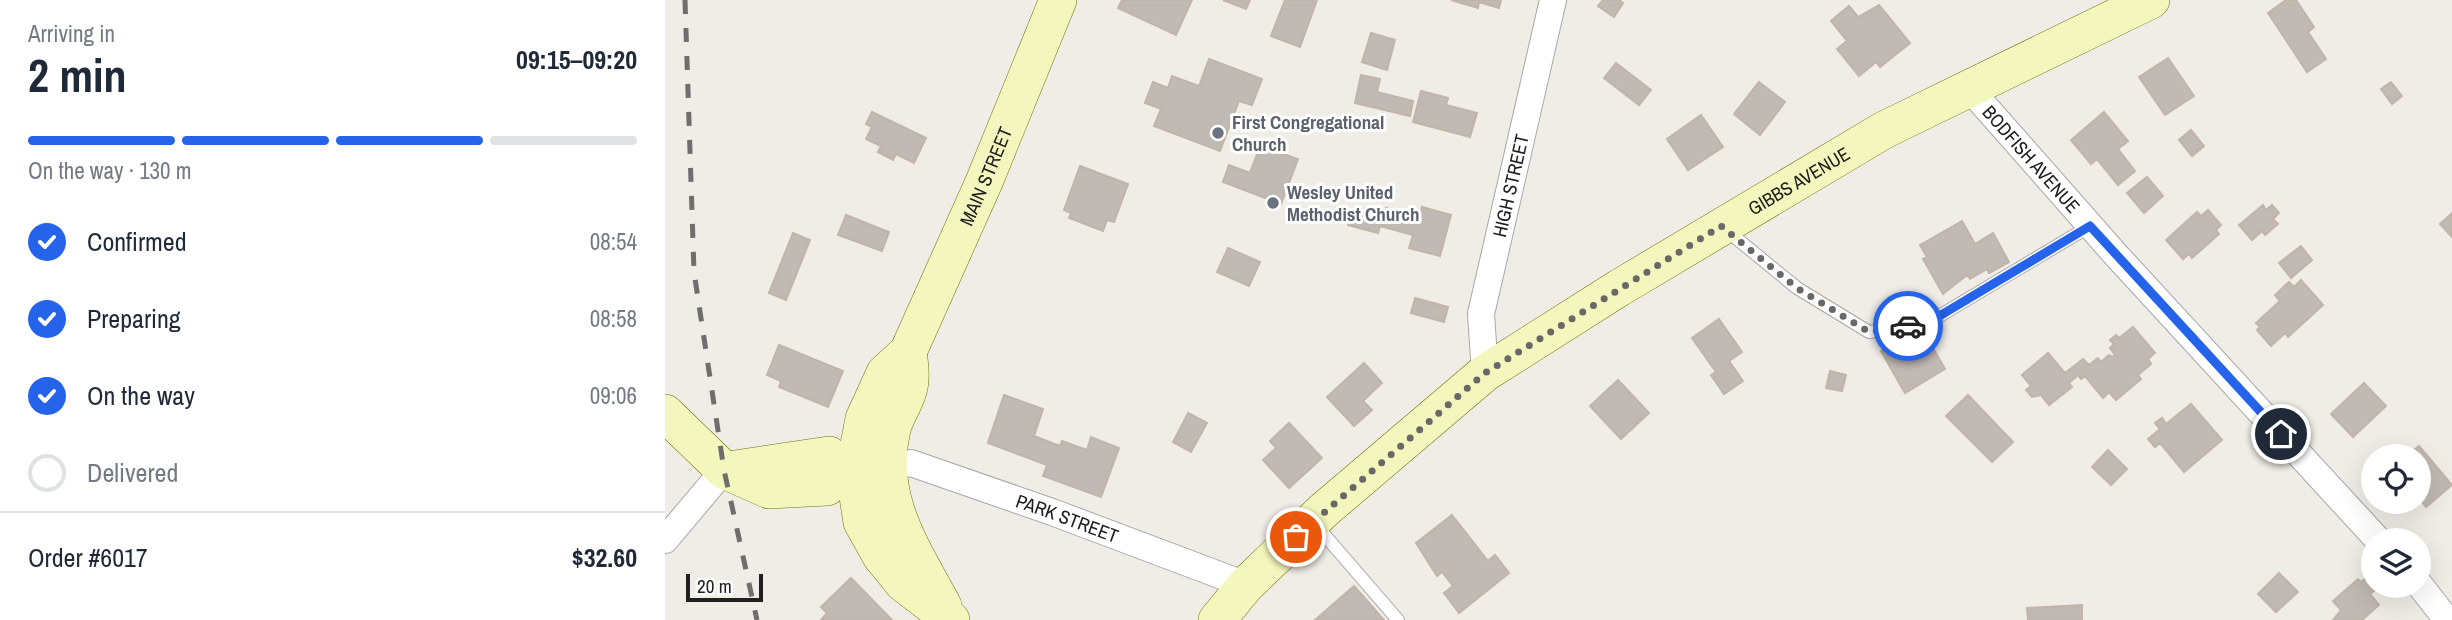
<!DOCTYPE html>
<html lang="en">
<head>
<meta charset="utf-8">
<style>
  body { margin:0; font-family:"Archivo Narrow",sans-serif; background:#f6f6f7; color:#1f2937; height:100vh; display:flex; flex-direction:column; font-size:26px; white-space:nowrap }
  * { box-sizing:border-box; margin:0 }
  p { font-size:23px; color:#747a83 }
  .icon { flex:none; width:38px; height:38px; fill:none; stroke:currentColor; stroke-width:2; stroke-linecap:round; stroke-linejoin:round }
  .map { position:relative; flex:1; overflow:hidden }
  .side { display:flex; flex-direction:column; background:#fff; width:665px }
  .side>* { flex:none }
  .tools { position:absolute; left:1696px; top:444px; display:grid; gap:14px }
  .tools a { display:grid; place-items:center; width:70px; height:70px; border-radius:50%; background:#fff; box-shadow:0 7px 28px #0002; font-size:35px }
  .scale { position:absolute; left:21px; bottom:18px; width:77px; box-sizing:border-box; padding-left:7px; border:4px solid #202020; border-top:0; font-size:19px; line-height:24px; white-space:nowrap; color:#202020; -webkit-text-stroke:5px #fff; paint-order:stroke }
  .pin { position:absolute; display:grid; place-items:center; width:60px; height:60px; color:#fff; margin:-30px; border:4px solid #fff; border-radius:50%; box-shadow:0 2px 7px #0007 }
  .courier { position:absolute; display:grid; place-items:center; width:70px; height:70px; margin:-35px; border:5px solid #2563eb; border-radius:50%; background:#fff; color:#222; box-shadow:0 2px 9px #0007 }
  .headline em { font-style:normal; font-weight:700 }
  .headline div { display:flex; flex-direction:column-reverse }
  .headline { display:flex; align-items:center; justify-content:space-between; height:119px; padding:0 28px }
  h1 { font-size:46px; font-weight:700; line-height:52px }
  .bar { display:grid; grid-template-columns:repeat(4,1fr); gap:10px 7px; align-content:center; height:84px; padding:0 28px }
  .bar i { height:9px; border-radius:5px; background:#e0e1e3 }
  .bar .selected { background:#2563eb }
  .bar p { grid-column:span 4 }
  .line { display:flex; align-items:center; gap:18px; padding:0 28px; border-top:2px solid #e0e1e3 }
  .line div { flex:1 }
  ol { padding:0 28px; list-style:none }
  li { display:flex; align-items:center; gap:21px; height:77px }
  li p { margin-inline-start:auto }
  li .icon { padding:7px; border-radius:50%; background:#2563eb; color:#fff; stroke-width:4 }
  li:last-child { color:#747a83 }
  li i { width:38px; height:38px; border:4px solid #e0e1e3; border-radius:50% }
  main { display:flex; flex:1; min-height:0 }
  .map>svg:first-child { display:block }
  .building { fill:#c1b9b3; stroke:#c1b4a9; stroke-width:2 }
  .lines { fill:none; stroke-linecap:round; stroke-linejoin:round }
  .service-casing { stroke:#a7a7a7; stroke-width:14 }
  .minor-casing { stroke:#a7a7a7; stroke-width:28 }
  .secondary-casing { stroke:#697509; stroke-width:38 }
  .service { stroke:#fff; stroke-width:12 }
  .minor { stroke:#fff; stroke-width:26 }
  .secondary { stroke:#f4f7bd; stroke-width:37 }
  .rail { stroke:#6e6e6e; stroke-width:5; stroke-dasharray:14 14; stroke-linecap:butt }
  .done { stroke:#696866; stroke-width:7; stroke-dasharray:0 12.6 }
  .route { stroke:#2563eb; stroke-width:9 }
  .worship-dot { fill:#6b7280; stroke:#fff; stroke-width:2.5 }
  .labels { text-anchor:middle; stroke-width:6; stroke-linejoin:round; paint-order:stroke }
  .worship-label { font-size:19px; font-weight:bold; fill:#5b616d; stroke:#fff; text-anchor:start }
  .street-label { font-size:19px; fill:#202020; stroke:#fff }
</style>
</head>
<body>
<main>
<section class="side">
<div class="headline"><div><h1>2 min</h1><p>Arriving in</p></div><em>09:15–09:20</em></div>
<div class="bar"><i class="selected"></i><i class="selected"></i><i class="selected"></i><i></i><p>On the way · 130 m</p></div>
<ol>
<li><svg class="icon" aria-label="check" viewBox="0 0 24 24"><path d="M5 12l5 5 9-10"/></svg>Confirmed<p>08:54</p></li>
<li><svg class="icon" aria-label="check" viewBox="0 0 24 24"><path d="M5 12l5 5 9-10"/></svg>Preparing<p>08:58</p></li>
<li><svg class="icon" aria-label="check" viewBox="0 0 24 24"><path d="M5 12l5 5 9-10"/></svg>On the way<p>09:06</p></li>
<li><i></i>Delivered</li>
</ol>
<div class="line" style="height:91px"><div>Order #6017</div><b>$32.60</b></div>
</section>
<div class="map">
<svg width="1787" height="620" viewBox="0 0 1787 620">
  <rect width="100%" height="100%" fill="#f0ede7"/>
  <path class="building" d="M457 0H527L511 35 453 8Z
    M558 0H585L581 9Z
    M620 0H652L635 47 606 36Z
    M786 0H836L834 8 814 2 813 8Z
    M938 0H954L958 3 949 17 933 6Z
    M1621 0H1631L1649 27 1643 32 1661 59 1642 72 1603 13Z
    M1214 5 1245 43 1215 67 1211 62 1194 76 1172 49 1182 41 1166 21 1184 6 1193 17Z
    M706 33 730 40 722 70 697 62Z
    M1503 58 1529 96 1500 115 1474 77Z
    M544 59 597 79 587 105 574 101 555 151 489 126 496 109 480 103 488 82 503 88 507 76 534 86Z
    M951 63 986 90 974 105 939 78Z
    M696 75 715 79 712 92 748 101 745 116 690 103Z
    M1094 82 1120 102 1095 135 1069 114Z
    M1726 82 1737 96 1727 104 1716 89Z
    M756 91 783 98 781 105 812 113 805 137 748 122Z
    M207 112 261 138 249 163 231 154 228 160 213 152 216 146 201 139 207 127 201 124Z
    M1439 112 1463 141 1453 149 1470 171 1453 185 1432 159 1426 164 1406 140Z
    M1036 115 1058 147 1023 170 1002 139Z
    M1526 130 1539 146 1527 156 1514 140Z
    M595 146 633 159 616 204 558 182 564 165 585 173Z
    M415 166 463 184 449 222 442 220 438 231 404 218 406 213 399 210Z
    M1482 177 1498 196 1479 213 1462 193Z
    M1598 205 1601 210 1607 205 1614 213 1608 219 1613 224 1600 235 1597 231 1587 240 1574 225Z
    M757 207 786 215 775 256 744 248 748 235 715 226 713 233 683 225 686 213 718 221 721 208 754 217Z
    M1543 210 1556 225 1551 230 1554 234 1527 258 1524 254 1518 259 1501 240 1532 212 1536 216Z
    M1787 213V237L1775 224Z
    M181 215 224 232 217 251 173 235Z
    M1297 221 1310 244 1328 233 1344 262 1324 273 1322 269 1305 279 1302 275 1278 294 1258 259 1262 257 1255 245Z
    M128 233 145 240 121 300 104 293Z
    M1636 246 1647 260 1626 278 1614 263Z
    M563 248 595 262 584 286 552 272Z
    M1636 280 1658 305 1623 337 1620 333 1606 346 1592 330 1595 327 1591 323 1615 301 1610 295 1624 282 1629 287Z
    M750 298 783 307 779 322 746 313Z
    M1054 319 1077 352 1064 361 1078 381 1059 394 1046 375 1051 372 1027 338Z
    M1256 327 1280 369 1240 393 1216 351Z
    M1468 327 1490 353 1483 359 1486 364 1473 375 1476 379 1451 400 1444 392 1438 398 1420 376 1416 379 1413 375 1404 383 1407 387 1384 405 1376 395 1367 397 1361 390 1366 386 1357 375 1383 353 1400 373 1418 359 1424 365 1433 358 1436 362 1444 355 1447 357 1450 355 1445 348 1449 344 1445 340 1451 335 1454 338Z
    M114 345 178 371 163 407 114 387 116 381 102 375Z
    M699 363 717 383 698 401 707 410 689 426 662 397Z
    M1165 371 1181 375 1177 391 1161 388Z
    M953 380 984 413 956 439 925 406Z
    M1699 383 1721 406 1688 437 1666 414Z
    M339 395 378 409 369 436 395 446 397 441 422 450 426 437 454 448 436 497 378 476 382 465 323 443Z
    M1303 395 1348 442 1327 462 1281 416Z
    M1526 404 1557 440 1519 472 1495 443 1490 447 1483 439 1495 429 1490 423 1497 418 1501 424Z
    M523 413 542 423 526 452 508 442Z
    M624 423 657 458 624 488 598 460 611 448 605 441Z
    M1754 446 1787 485 1761 507 1754 498V457H1741Z
    M1443 450 1462 469 1446 485 1427 467Z
    M787 515 823 561 830 555 844 573 794 613 779 593 788 586 777 572 772 576 751 543Z
    M1614 573 1633 592 1611 612 1593 594Z
    M1703 576 1708 586 1713 588 1705 594 1714 605 1697 620H1668L1676 610 1668 601 1693 579 1696 582Z
    M186 578 227 620H156L162 613 156 607Z
    M689 586 719 620H650Z
    M1417 605V620H1363L1362 608Z"/>
  <g class="lines">
    <defs>
      <path id="service" d="M1060 229 1132 288 1204 332 1261 324 1425 226
        M650 524 733 620"/>
      <g id="minor">
        <path id="s1" d="M1303 87 1451 255 1714 541"/>
        <path id="s2" d="M820 373 816 314 888 0"/>
        <path id="s3" d="M221 467 246 463 387 512 581 585"/>
        <path d="M0 540 59 470"/>
        <path d="M1754 584 1782 620"/>
      </g>
      <g id="secondary">
        <path d="M243 352C244 360 246 370 245 379 245 396 231 413 227 429 211 498 247 548 278 606"/>
        <path d="M0 413 59 470 104 490 162 487 179 472 207 469"/>
        <path d="M64 470 164 455 179 472"/>
        <path id="s4" d="M286 620 238 583 216 556 197 522 189 471 199 419 220 373 243 352 319 182 393 0"/>
        <path id="s5" d="M552 620 581 585 659 510 820 373 954 288 1219 130 1486 0"/>
      </g>
    </defs>
    <use href="#service" class="service-casing"/>
    <use href="#minor" class="minor-casing"/>
    <use href="#secondary" class="secondary-casing"/>
    <use href="#service" class="service"/>
    <use href="#minor" class="minor"/>
    <use href="#secondary" class="secondary"/>
    <path class="rail" d="M20 0 29 272 59 470 92 620"/>
  </g>
  <g class="lines">
    <path class="done" d="M631 537 820 373 1056 226 1132 288 1204 332 1243 326"/>
    <path class="route" d="M1243 326 1261 324 1425 226 1616 434"/>
  </g>
  <g class="worship-dot">
    <circle cx="553" cy="133" r="7"/>
    <circle cx="608" cy="203" r="7"/>
  </g>
  <g class="labels">
    <g class="worship-label">
      <text x="567" y="129">First Congregational<tspan x="567" dy="22">Church</tspan></text>
      <text x="622" y="199">Wesley United<tspan x="622" dy="22">Methodist Church</tspan></text>
    </g>
    <g class="street-label">
      <text dy="7" stroke="none"><textPath href="#s1" startOffset="96">BODFISH AVENUE</textPath></text>
      <text dy="7" stroke="none"><textPath href="#s4" startOffset="513">MAIN STREET</textPath></text>
      <text dy="7" stroke="none"><textPath href="#s5" startOffset="733">GIBBS AVENUE</textPath></text>
      <text dy="7" stroke="none"><textPath href="#s2" startOffset="191">HIGH STREET</textPath></text>
      <text dy="7" stroke="none"><textPath href="#s3" startOffset="191">PARK STREET</textPath></text>
    </g>
  </g>
</svg>
<div class="tools">
<a><svg class="icon" aria-label="locate" viewBox="0 0 24 24"><circle cx="12" cy="12" r="6"/><path d="M12 2v4M12 18v4M2 12h4M18 12h4"/></svg></a>
<a><svg class="icon" aria-label="layers" viewBox="0 0 24 24"><path d="M12 4l9 5-9 5-9-5zM3 14l9 5 9-5"/></svg></a>
</div>
<div class="scale">20 m</div>
<div class="pin" style="left:631px;top:537px;background:#ea580c"><svg class="icon" aria-label="bag" viewBox="0 0 24 24"><path d="M5 8h14l-1 12H6zM9 8a3 3 0 0 1 6 0"/></svg></div>
<div class="pin" style="left:1616px;top:434px;background:#1f2937"><svg class="icon" aria-label="home" viewBox="0 0 24 24"><path d="M3 11l9-7 9 7M6 9v11h12V9"/></svg></div>
<div class="courier" style="left:1243px;top:326px"><svg class="icon" aria-label="car" viewBox="0 0 24 24"><path d="M5 17H2v-5l4-1 3-4h7l3 4 3 1v5h-3M9 17h6M6 11h13"/><circle cx="7" cy="17" r="2"/><circle cx="17" cy="17" r="2"/></svg></div>
</div>
</main>
</body>
</html>
